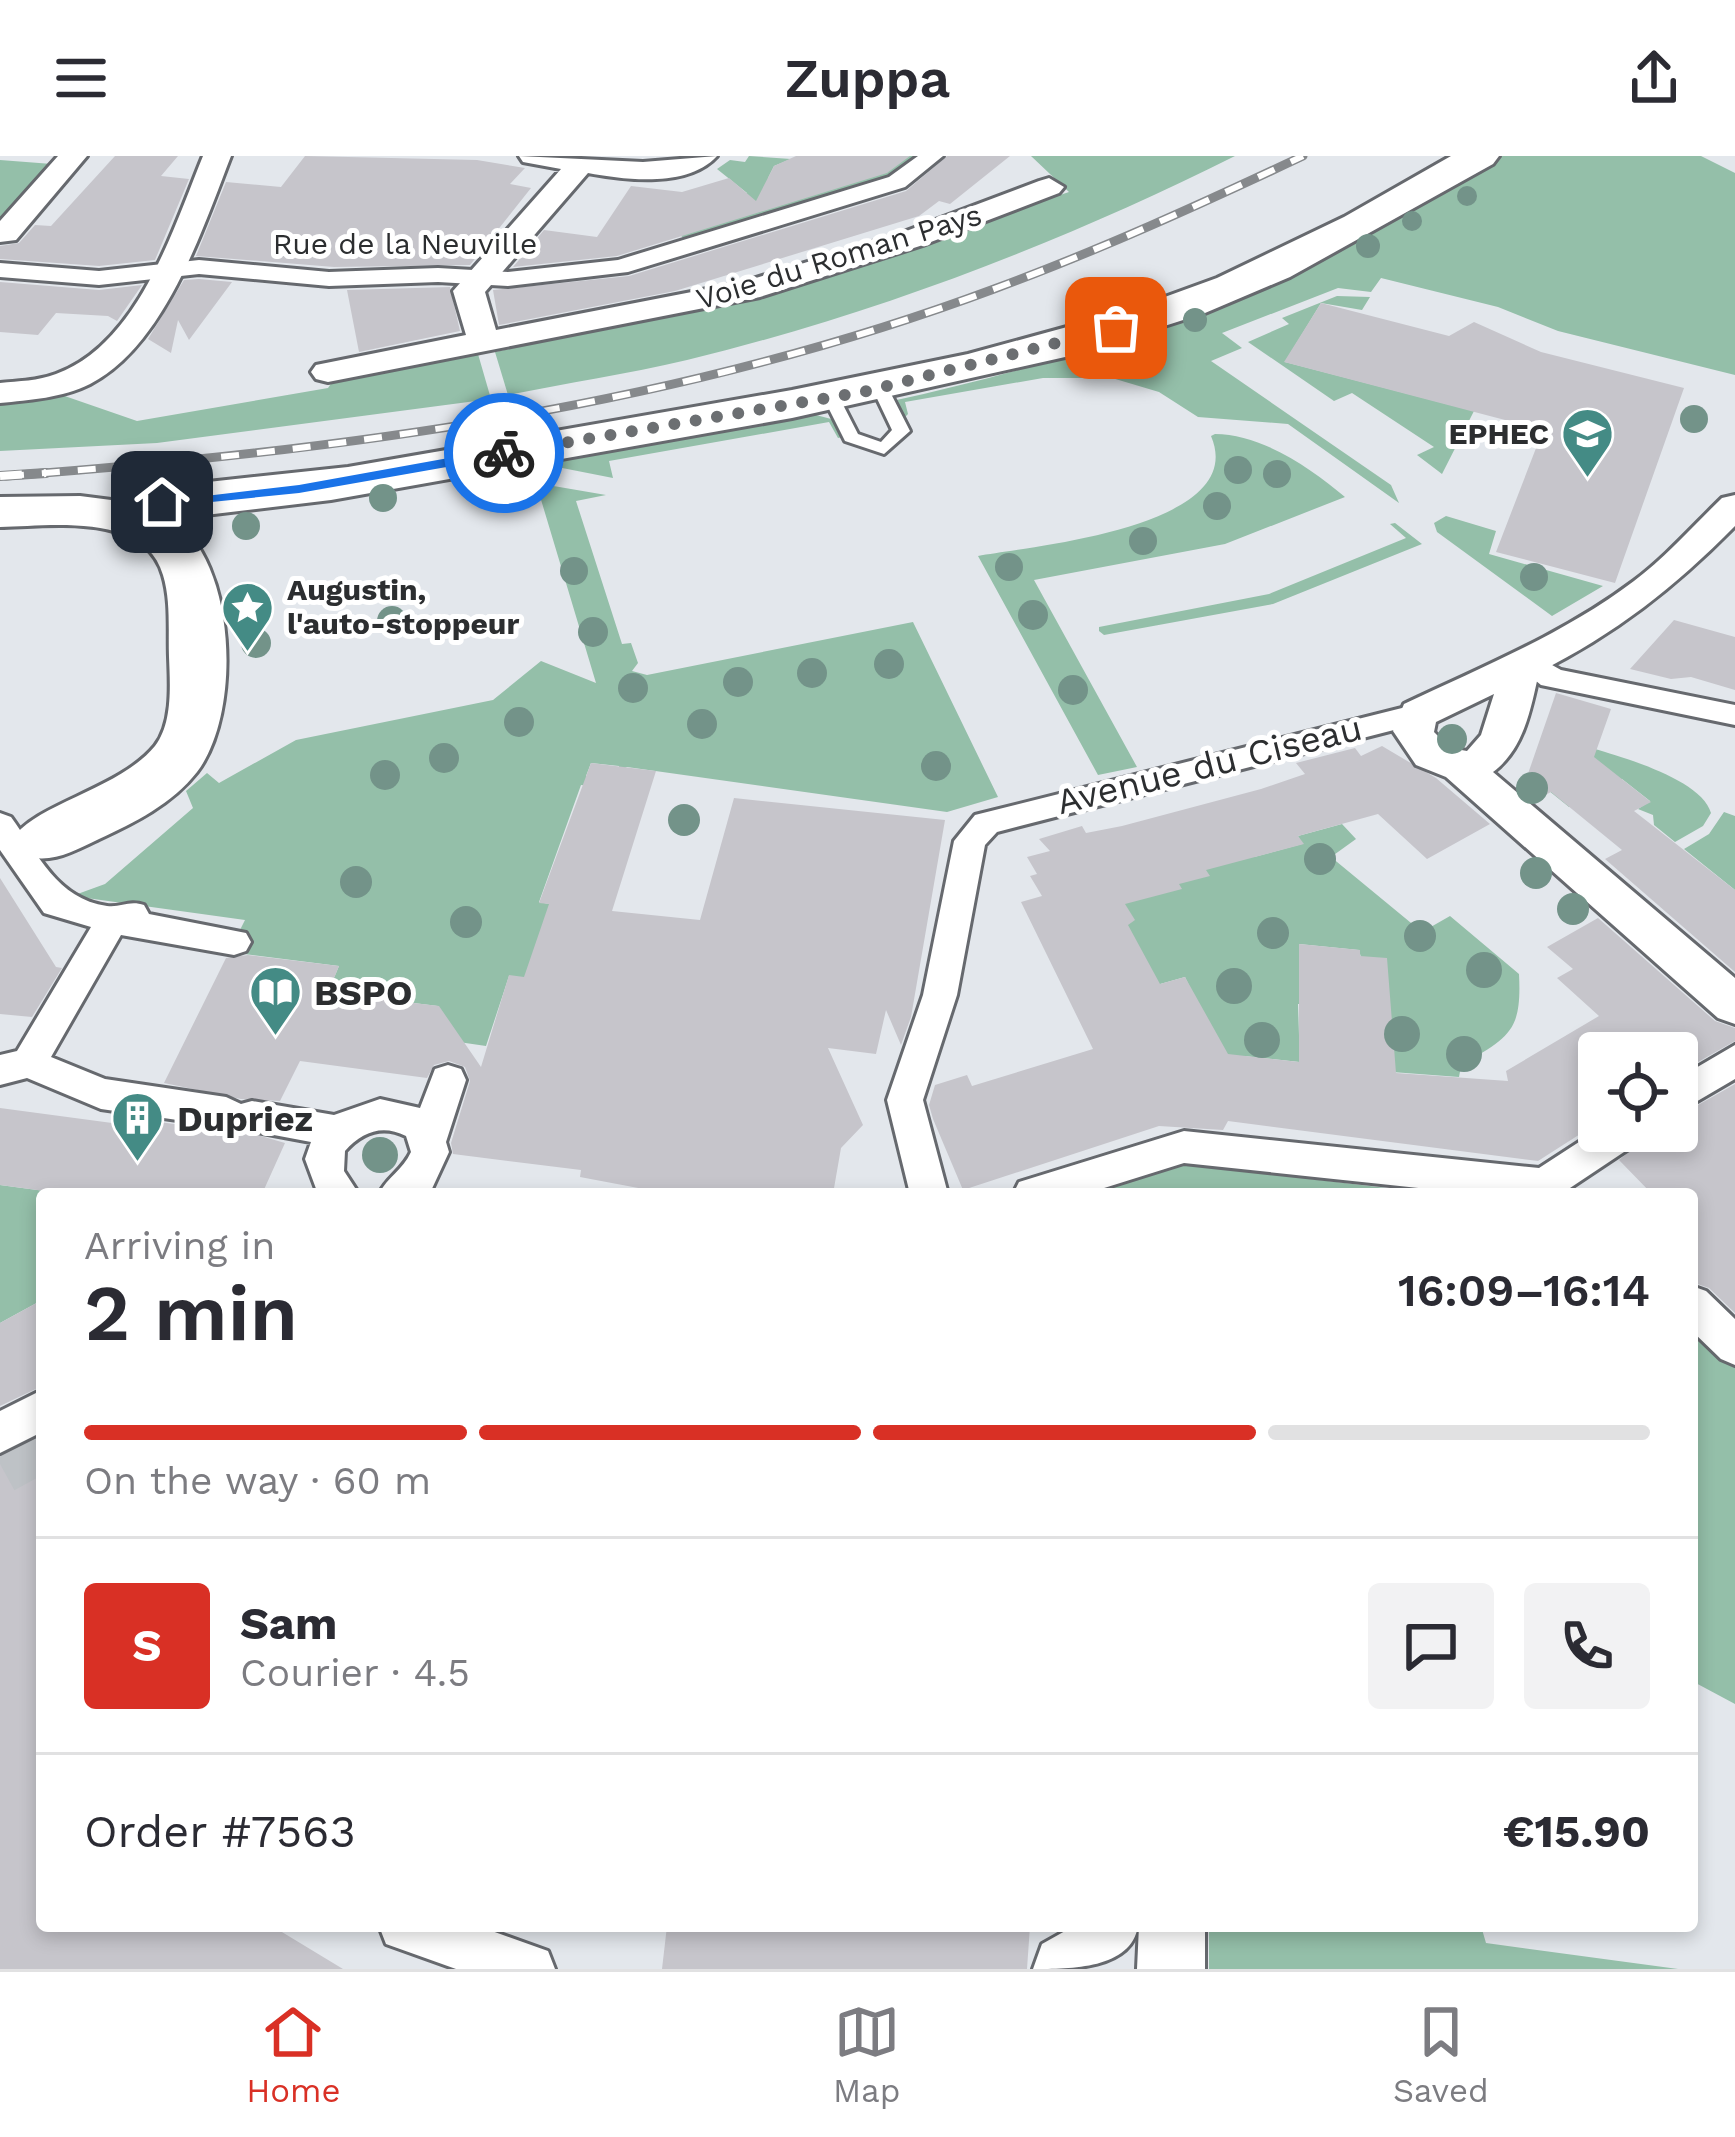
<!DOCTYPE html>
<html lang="en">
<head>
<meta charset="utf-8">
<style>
  body { margin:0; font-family:"Work Sans",sans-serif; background:#f2f2f3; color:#2b2b33; height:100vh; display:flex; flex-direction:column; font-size:45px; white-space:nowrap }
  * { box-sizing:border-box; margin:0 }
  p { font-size:39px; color:#7c7c81 }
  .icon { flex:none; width:66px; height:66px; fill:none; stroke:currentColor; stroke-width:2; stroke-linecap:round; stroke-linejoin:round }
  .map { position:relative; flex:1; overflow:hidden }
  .drawer { position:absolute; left:36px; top:1032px; width:1662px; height:744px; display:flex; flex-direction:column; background:#fff; border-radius:12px; box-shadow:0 6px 18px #0003 }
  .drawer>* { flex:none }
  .controls { position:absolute; left:1578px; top:876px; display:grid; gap:24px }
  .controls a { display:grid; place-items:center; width:120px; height:120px; border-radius:12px; background:#fff; box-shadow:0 6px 18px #0003; font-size:60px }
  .pin { position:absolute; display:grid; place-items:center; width:102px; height:102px; color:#fff; margin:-51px; border-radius:24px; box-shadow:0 6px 18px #0006 }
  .courier { position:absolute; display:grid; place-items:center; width:120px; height:120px; margin:-60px; border:9px solid #1a73e8; border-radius:50%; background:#fff; color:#222; box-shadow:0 3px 15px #0007 }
  .summary em { font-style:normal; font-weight:600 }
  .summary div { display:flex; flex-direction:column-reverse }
  .summary { display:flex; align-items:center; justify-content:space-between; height:204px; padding:0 48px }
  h1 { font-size:78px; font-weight:600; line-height:90px }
  .bar { display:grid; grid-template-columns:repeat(4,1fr); gap:18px 12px; align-content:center; height:144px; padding:0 48px }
  .bar i { height:15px; border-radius:9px; background:#e1e1e2 }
  .bar .active { background:#d93025 }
  .bar p { grid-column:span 4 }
  .line { display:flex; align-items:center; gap:30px; padding:0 48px; border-top:3px solid #e1e1e2 }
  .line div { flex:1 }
  .round { display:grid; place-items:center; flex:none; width:126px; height:126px; border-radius:12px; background:#f2f2f3 }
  header { display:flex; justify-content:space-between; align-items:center; height:156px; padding:0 48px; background:#fff; font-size:54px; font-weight:600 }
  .tabs { display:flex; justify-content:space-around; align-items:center; height:168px; border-top:3px solid #e1e1e2; background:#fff; font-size:33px; color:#7c7c81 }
  .tabs a { display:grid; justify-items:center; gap:6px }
  .tabs .active { color:#d93025 }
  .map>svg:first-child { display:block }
  .green { fill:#94bfa9 }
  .building { fill:#c6c5cb }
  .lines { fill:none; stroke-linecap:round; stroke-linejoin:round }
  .minor-tunnel { stroke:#bec2c6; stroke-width:60; stroke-dasharray:60 30; stroke-linecap:butt }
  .service-casing { stroke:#66696e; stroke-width:6 }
  .pedestrian-casing { stroke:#66696e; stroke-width:6 }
  .minor-casing { stroke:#66696e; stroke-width:6 }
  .secondary-casing { stroke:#66696e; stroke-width:6 }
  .service { fill:#fff; fill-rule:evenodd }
  .pedestrian { fill:#fff; fill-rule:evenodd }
  .minor { fill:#fff; fill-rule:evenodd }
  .secondary { fill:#fff; fill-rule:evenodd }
  .rail-far1-casing { stroke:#86898c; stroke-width:9 }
  .rail-casing { stroke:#86898c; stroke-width:10 }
  .rail-far1 { stroke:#fff; stroke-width:6; stroke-dasharray:18; stroke-linecap:butt }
  .rail { stroke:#fff; stroke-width:8; stroke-dasharray:22; stroke-linecap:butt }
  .tree { fill:#739389 }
  .route { fill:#1a73e8 }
  .done { stroke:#6c6f72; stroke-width:12; stroke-dasharray:0 21.6 }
  .labels { text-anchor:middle; stroke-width:10; stroke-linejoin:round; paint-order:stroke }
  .far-street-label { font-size:30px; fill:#2c2e30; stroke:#fff }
  .far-poi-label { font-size:30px; font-weight:bold; fill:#2c2e30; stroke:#fff; text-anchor:end }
  .street-label { font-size:36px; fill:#2c2e30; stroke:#fff }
  .poi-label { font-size:36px; font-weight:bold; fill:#2c2e30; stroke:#fff; text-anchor:start }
</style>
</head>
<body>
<header><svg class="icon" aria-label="menu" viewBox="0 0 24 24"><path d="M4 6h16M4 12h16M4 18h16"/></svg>Zuppa<svg class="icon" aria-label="share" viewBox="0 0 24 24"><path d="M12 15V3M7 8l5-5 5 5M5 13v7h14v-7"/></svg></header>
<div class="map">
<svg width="1735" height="1813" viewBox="0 0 1735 1813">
  <rect width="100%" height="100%" fill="#e3e7ec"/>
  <path class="green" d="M749 0 791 3 774 10 768 22 837 0H921L888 23 687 85 680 79 747 37 717 13 730 4 745 6Z
    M1031 0H1235C1061 87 876 158 687 204 628 218 567 227 508 239L495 196 776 134 1069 36Z
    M1502 0H1701L1735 17V219L1558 175 1498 151 1381 122 1371 136 1338 132 1222 177 1242 192 1211 205 1391 329 1399 347 1288 268 1198 261 1159 236 1112 222H1043L905 246 908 258 903 263 892 245C1108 198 1316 123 1502 0Z
    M0 4 52 8 0 66Z
    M1337 140 1370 141 1362 154 1321 147 1285 206 1474 255 1442 318 1417 299 1434 291 1352 237 1334 245 1248 186 1289 168 1282 162Z
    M478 198 491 243 157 287 0 295V241L56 237 137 265 328 232 335 222Z
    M816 259 835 264 843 281 838 282 829 266 609 305 613 322 547 309 529 310 527 304Z
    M1215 278C1261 278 1311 312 1345 341L1225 388 1034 424 1137 611 1098 619 978 400C1033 390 1250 371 1211 280Z
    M536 327 606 339 576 345 622 488 631 487 638 507 632 515 647 519 913 466 998 641 947 656 627 611 619 615V610L591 607 586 620 591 630 581 629 539 746 549 748 623 833 509 820 486 890 445 884 438 850 357 840 319 857 339 810 229 796 245 764 72 740 105 728 193 652 186 635 207 617 219 627 296 584 493 544 541 505 596 527Z
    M1446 360 1496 375 1489 398 1603 430 1552 460 1437 376 1434 367Z
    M1395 367 1422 388 1273 448 1104 479 1099 475V471L1269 438 1406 382 1390 368Z
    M1595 593C1625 602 1702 624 1711 657L1703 670 1675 686 1654 669 1653 659 1638 653 1650 645 1622 623 1569 651 1528 618Z
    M1724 656 1735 660V734L1684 693 1709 678Z
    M1342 668 1356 683 1331 701 1422 776 1450 760 1519 818C1522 877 1509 880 1461 910L1459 921 1392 916 1359 794 1299 788 1305 848H1298L1299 879 1327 909 1244 900 1224 903 1185 821 1153 830 1081 722 1176 723 1201 706 1248 693 1254 701 1302 688 1298 680Z
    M1172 1006 1436 1038H1091Z
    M0 1029 67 1038H42V1144L0 1167Z
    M1692 1174 1735 1210V1548L1692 1525Z
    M1209 1770H1481L1486 1787 1678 1813H1209Z"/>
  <path class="building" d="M115 0H178L161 20 189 23 155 104 99 110 0 103V90L19 87 35 69 51 70Z
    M305 0 477 4 525 12 510 28 531 32 470 109 334 111 196 100 226 26 281 31Z
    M796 0H910L887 17 617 100 513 111 544 74 597 81 631 30 682 36 729 22 756 45 774 10Z
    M947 0H1010L950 48 939 45 919 60 675 135 499 169 493 134 629 120 906 35Z
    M199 123 232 126 189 184 178 164 171 197 148 183 184 124Z
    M0 126 99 134 142 129 117 165 108 160 56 157 38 179 0 176Z
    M450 131 460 175 359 196 347 134Z
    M1321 147 1449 180 1474 166 1541 196 1684 232 1615 427 1496 396 1543 274 1284 206Z
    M1674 464 1735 481V534L1691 521 1671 523 1630 513Z
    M1556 537 1611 553 1594 601 1651 646 1634 655 1735 734V816L1605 703 1622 694 1551 636 1534 645 1522 635Z
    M1382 590 1436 622 1490 668 1427 703 1378 658 1298 680 1304 688 1206 714 1210 720 1179 728 1182 733 1125 748 1135 764 1128 769 1160 828 1185 821 1228 898 1299 906V788L1360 794V800L1387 802 1396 917 1508 925 1506 915 1599 860 1557 822 1573 813 1547 791 1598 762 1715 865 1735 872V885L1677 918V897H1599V966L1538 1005 1228 965 1223 974 1159 970 963 1034 933 963 929 949 935 929 967 919 972 930 1093 893 1021 746 1042 740 1030 720 1037 718 1027 701 1050 695 1039 683 1082 670 1086 677 1122 670 1261 633 1305 618 1296 607 1355 592 1361 600Z
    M591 607 656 615 612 755 700 764 734 642 945 664 911 861 901 889 886 854 876 898 828 892 863 969 841 992 833 1038H670L580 1021 581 1014 453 998 451 987 470 925 465 911 449 905 434 909 427 922 300 905 280 945 241 943 164 927 226 802 248 799 339 810 328 837 439 850 481 911 509 819 524 821 549 748 539 747Z
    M0 722 56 811 62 812 32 861 0 858Z
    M1735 928V1157L1709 1132 1692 1126V1038H1652L1619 1004 1654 975H1677V961Z
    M0 952 142 971 145 964 225 975 237 973 285 987 262 1038H67L0 1029Z
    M42 1144V1230L0 1250V1167Z
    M42 1281V1770H272L343 1813H0V1301Z
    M667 1770H1030L1027 1813H662Z"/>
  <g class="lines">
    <path class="minor-tunnel" d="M0 1308 42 1285"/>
    <defs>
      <path id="service" d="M874 228H886L910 275 884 298 845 285 823 241 837 237 858 278 881 286 892 274 872 232Z"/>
      <path id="pedestrian" d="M918 0H943L905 31 628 116 508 130 438 126 329 130 199 118 99 129 0 121V107L99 115 199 104 329 116 438 112 508 116 618 104 889 21Z
        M1527 495 1561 514 1735 549V569L1541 529 1512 505Z
        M1418 548 1433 558 1429 565 997 676 985 689 957 839 923 944 948 1038H910L887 944 923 839 954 685 975 659Z
        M0 657 11 661C38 698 57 743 107 750 120 752 129 744 144 749L149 758 246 777 251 786 246 795 234 799 121 779 51 901 105 923 226 941 241 948 252 945 334 959 380 943 420 952 435 913 448 909 461 913 466 924 446 986 449 996 430 1037 379 1038C387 1021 403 1014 411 996L406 980C382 968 362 976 345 995L344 1015 359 1038H318L305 1003 311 986 252 975 237 968 226 971 101 953 27 922 0 929V899L17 895 91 771 44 757 0 694Z
        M1735 889V923L1677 957V923Z
        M1599 973 1645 975 1639 986 1561 1038H1475L1184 1007 1085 1038H1013L1019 1026 1184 975 1539 1012Z
        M1692 1130 1706 1135 1735 1163V1209L1721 1203 1692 1175Z
        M42 1234V1276L0 1297V1255Z
        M379 1770H478L548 1795 555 1813H456L386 1788Z
        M1074 1770H1138C1131 1813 1071 1813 1033 1813L1042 1788Z"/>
      <path id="minor" d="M58 0H87L16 84 0 86V65Z
        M203 0H231C202 75 164 190 90 228 62 242 30 244 0 247V227C19 225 38 225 56 218 138 188 172 76 203 0Z
        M519 0 643 6 717 0C688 32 626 24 588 17L485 136 496 174 743 126 901 77 1039 25 1049 22 1064 31 1059 37 923 89 760 141 328 226 316 223 311 216 316 209 466 179 453 135 561 13 523 6Z
        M1735 339V370C1675 431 1615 478 1539 516 1531 552 1524 593 1493 616L1735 822V868L1718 862 1446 621 1416 609 1393 575 1404 548C1482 511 1564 478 1634 425 1666 401 1693 370 1722 342ZM1494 538 1481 579 1467 595 1450 592 1434 576 1436 566Z
        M1139 1770H1205V1813H1137Z"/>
      <path id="secondary" d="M1451 0H1499L1493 8 1290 121 1205 157 1074 199 792 262 331 344 172 363C237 406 242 557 197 616 172 648 134 667 99 683 71 696 51 709 21 699L12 684C33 648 119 634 155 590 173 567 170 528 169 501 168 474 171 445 163 419 145 356 50 370 0 371V341L80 340 119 345 208 326 348 311 792 234 968 198 1129 154 1217 122 1344 61Z"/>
    </defs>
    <use href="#service" class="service-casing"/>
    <use href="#pedestrian" class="pedestrian-casing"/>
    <use href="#minor" class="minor-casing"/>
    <use href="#secondary" class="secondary-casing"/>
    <use href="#service" class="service"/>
    <use href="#pedestrian" class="pedestrian"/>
    <use href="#minor" class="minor"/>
    <use href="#secondary" class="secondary"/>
    <defs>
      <path id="rail-far1" d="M6 320C341 295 678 251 994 133 1100 94 1201 48 1303 0"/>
      <path id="rail" d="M0 320 46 317"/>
    </defs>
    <use href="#rail-far1" class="rail-far1-casing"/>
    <use href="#rail" class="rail-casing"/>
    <use href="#rail-far1" class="rail-far1"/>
    <use href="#rail" class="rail"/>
  </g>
  <g class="tree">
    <circle cx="1467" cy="40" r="10"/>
    <circle cx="1412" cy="65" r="10"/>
    <circle cx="1368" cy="90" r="12"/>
    <circle cx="1195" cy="164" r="12"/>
    <circle cx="1152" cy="181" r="12"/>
    <circle cx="1098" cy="202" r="12"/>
    <circle cx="1694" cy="263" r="14"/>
    <circle cx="1238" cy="314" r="14"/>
    <circle cx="1277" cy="318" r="14"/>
    <circle cx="383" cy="342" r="14"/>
    <circle cx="1217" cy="350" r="14"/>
    <circle cx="246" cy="370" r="14"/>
    <circle cx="1143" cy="385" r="14"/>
    <circle cx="1009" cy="411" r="14"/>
    <circle cx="574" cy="415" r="14"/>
    <circle cx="1534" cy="421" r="14"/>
    <circle cx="1033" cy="459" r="15"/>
    <circle cx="392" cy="465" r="15"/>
    <circle cx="593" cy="476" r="15"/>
    <circle cx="256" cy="487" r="15"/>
    <circle cx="889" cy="508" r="15"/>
    <circle cx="812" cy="517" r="15"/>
    <circle cx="738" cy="526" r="15"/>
    <circle cx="633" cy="532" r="15"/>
    <circle cx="1073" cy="534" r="15"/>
    <circle cx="519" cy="566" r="15"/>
    <circle cx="702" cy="568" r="15"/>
    <circle cx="1452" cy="583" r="15"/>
    <circle cx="444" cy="602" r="15"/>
    <circle cx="936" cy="610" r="15"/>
    <circle cx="385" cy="619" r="15"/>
    <circle cx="1532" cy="632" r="16"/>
    <circle cx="684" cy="664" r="16"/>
    <circle cx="1320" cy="703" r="16"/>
    <circle cx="1536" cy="717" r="16"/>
    <circle cx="356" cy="726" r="16"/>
    <circle cx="1573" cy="753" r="16"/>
    <circle cx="466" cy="766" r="16"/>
    <circle cx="1273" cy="777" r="16"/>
    <circle cx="1420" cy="780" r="16"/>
    <circle cx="1484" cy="814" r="18"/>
    <circle cx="1234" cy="830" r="18"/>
    <circle cx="1402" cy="878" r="18"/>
    <circle cx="1262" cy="884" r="18"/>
    <circle cx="1464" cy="898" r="18"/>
    <circle cx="380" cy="999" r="18"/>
  </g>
  <path class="route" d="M504 292 509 300 299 337 162 351 155 346 299 329Z"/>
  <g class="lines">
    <path class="done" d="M504 297 863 236 1116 172"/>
  </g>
  <defs>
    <symbol id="university-pin" viewBox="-11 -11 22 30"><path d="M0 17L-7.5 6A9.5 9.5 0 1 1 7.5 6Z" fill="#448b85" stroke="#fff"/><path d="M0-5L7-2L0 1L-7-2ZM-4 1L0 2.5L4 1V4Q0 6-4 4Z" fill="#fff"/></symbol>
    <symbol id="sight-pin" viewBox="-11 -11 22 30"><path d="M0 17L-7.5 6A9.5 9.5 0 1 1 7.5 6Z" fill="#448b85" stroke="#fff"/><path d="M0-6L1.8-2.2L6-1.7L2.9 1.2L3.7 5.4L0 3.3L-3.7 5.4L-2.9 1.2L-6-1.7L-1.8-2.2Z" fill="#fff"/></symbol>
    <symbol id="library-pin" viewBox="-11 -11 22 30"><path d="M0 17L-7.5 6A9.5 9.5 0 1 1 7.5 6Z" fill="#448b85" stroke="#fff"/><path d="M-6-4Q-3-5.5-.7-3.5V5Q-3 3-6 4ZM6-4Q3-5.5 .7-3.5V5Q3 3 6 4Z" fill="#fff"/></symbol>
    <symbol id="building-pin" viewBox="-11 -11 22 30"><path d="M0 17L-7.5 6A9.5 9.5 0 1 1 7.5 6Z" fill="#448b85" stroke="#fff"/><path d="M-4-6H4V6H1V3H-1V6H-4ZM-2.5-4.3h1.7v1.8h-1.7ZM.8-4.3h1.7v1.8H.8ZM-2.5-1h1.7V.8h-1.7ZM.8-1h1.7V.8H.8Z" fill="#fff"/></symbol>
  </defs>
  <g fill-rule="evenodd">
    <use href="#university-pin" x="1558" y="248" width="59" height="81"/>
    <use href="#sight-pin" x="218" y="422" width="59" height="81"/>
    <use href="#library-pin" x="246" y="806" width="59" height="81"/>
    <use href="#building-pin" x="108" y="932" width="59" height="81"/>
  </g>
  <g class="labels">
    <g class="far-street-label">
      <text x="405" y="98">Rue de la Neuville</text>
      <text transform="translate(839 101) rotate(-17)" y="10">Voie du Roman Pays</text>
    </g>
    <g class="far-poi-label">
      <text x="1549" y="288">EPHEC</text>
      <text x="287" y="444" text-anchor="start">Augustin,<tspan x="287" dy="34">l'auto-stoppeur</tspan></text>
    </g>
    <g class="street-label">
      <text transform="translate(1209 608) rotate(-14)" y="13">Avenue du Ciseau</text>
    </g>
    <g class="poi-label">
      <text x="314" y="849">BSPO</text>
      <text x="177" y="975">Dupriez</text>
    </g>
  </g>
</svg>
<div class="controls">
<a><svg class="icon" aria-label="locate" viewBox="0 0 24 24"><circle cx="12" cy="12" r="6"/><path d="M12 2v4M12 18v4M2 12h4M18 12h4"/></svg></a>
</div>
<div class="pin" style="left:1116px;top:172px;background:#ea580c"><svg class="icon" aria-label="bag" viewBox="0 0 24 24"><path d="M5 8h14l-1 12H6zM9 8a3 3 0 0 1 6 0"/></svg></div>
<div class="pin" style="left:162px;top:346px;background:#1f2937"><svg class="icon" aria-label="home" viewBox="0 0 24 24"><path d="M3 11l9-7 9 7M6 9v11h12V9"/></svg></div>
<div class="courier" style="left:504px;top:297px"><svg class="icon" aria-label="bike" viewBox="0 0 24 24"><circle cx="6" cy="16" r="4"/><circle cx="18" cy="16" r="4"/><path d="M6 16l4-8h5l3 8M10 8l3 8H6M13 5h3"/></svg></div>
<section class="drawer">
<div class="summary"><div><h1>2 min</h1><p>Arriving in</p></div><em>16:09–16:14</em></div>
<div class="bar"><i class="active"></i><i class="active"></i><i class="active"></i><i></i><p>On the way · 60 m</p></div>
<div class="line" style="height:216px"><b class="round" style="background:#d93025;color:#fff">S</b><div><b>Sam</b><p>Courier · 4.5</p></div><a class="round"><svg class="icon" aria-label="chat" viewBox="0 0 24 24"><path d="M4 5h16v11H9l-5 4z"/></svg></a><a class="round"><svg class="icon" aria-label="phone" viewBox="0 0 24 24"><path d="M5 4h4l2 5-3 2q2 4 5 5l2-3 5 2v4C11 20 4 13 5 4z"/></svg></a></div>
<div class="line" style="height:156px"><div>Order #7563</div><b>€15.90</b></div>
</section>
</div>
<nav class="tabs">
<a class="active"><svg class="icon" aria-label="home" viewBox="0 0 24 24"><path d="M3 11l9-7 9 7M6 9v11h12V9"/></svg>Home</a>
<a><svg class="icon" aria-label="map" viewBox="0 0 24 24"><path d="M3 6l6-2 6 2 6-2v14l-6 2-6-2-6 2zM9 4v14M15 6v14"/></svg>Map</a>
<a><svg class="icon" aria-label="saved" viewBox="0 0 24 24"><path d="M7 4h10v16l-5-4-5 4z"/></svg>Saved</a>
</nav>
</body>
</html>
